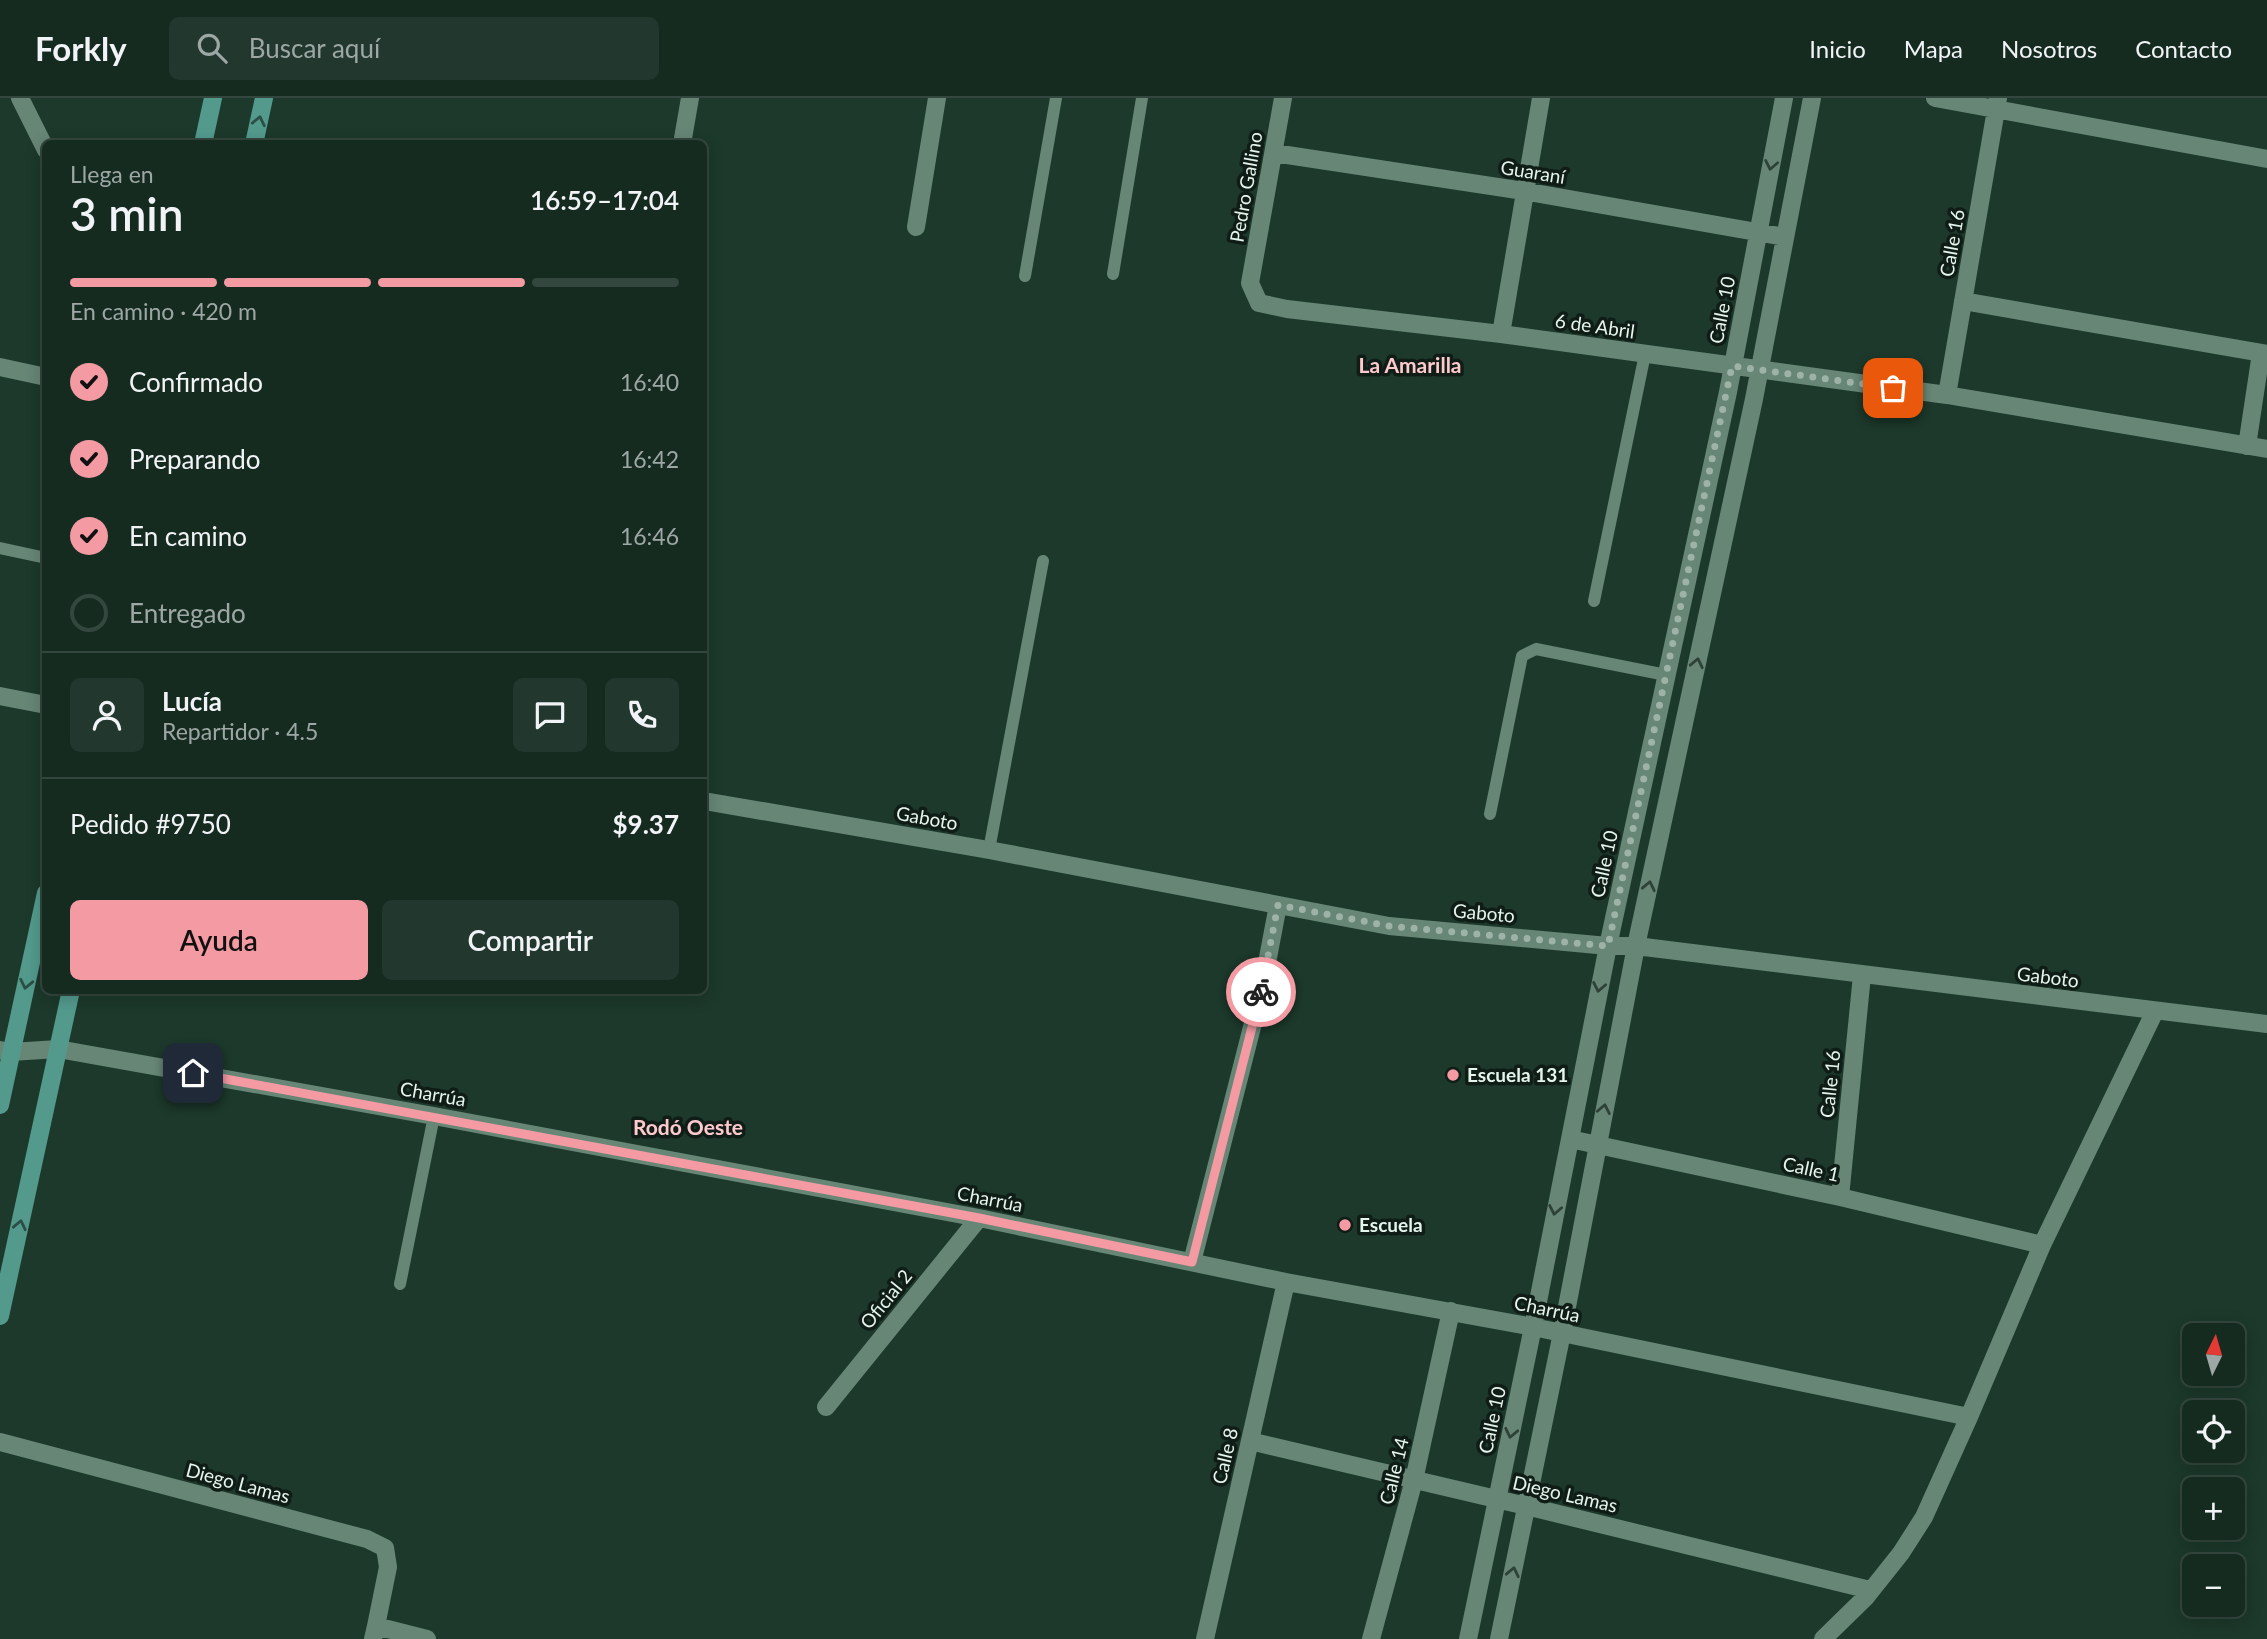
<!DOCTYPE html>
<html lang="es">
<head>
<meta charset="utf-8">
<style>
  body { margin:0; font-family:Lato,sans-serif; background:#22372d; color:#f1f3f6; height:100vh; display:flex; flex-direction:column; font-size:26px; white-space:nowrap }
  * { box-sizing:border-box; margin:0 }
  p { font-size:23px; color:#9da7a5 }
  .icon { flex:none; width:38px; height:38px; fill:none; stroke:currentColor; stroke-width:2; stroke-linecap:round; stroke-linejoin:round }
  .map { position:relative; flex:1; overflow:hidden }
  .drawer { position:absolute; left:42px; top:42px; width:665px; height:854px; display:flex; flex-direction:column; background:#152b20; border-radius:10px; box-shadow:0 4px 18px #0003,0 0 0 2px #34473e }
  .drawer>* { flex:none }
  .needle { width:46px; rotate:5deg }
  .fabs { position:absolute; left:2182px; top:1225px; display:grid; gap:14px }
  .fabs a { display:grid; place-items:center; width:63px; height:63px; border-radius:10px; background:#152b20; box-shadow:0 4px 18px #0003,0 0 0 2px #34473e; font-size:35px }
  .pin { position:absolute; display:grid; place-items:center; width:60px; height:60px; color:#fff; margin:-30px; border-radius:14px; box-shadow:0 4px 10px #0006 }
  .courier { position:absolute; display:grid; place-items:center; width:70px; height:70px; margin:-35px; border:5px solid #f49aa3; border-radius:50%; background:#fff; color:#222; box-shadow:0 2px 9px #0007 }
  .head em { font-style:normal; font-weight:600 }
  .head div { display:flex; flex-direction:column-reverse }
  .head { display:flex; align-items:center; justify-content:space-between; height:119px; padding:0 28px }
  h1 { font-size:46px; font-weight:600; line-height:52px }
  .bar { display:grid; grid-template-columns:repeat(4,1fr); gap:10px 7px; align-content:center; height:84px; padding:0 28px }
  .bar i { height:9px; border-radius:5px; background:#34473e }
  .bar .active { background:#f49aa3 }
  .bar p { grid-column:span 4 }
  .line { display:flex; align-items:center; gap:18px; padding:0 28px; border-top:2px solid #34473e }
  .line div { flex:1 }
  .round { display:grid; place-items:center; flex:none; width:74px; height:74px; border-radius:10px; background:#22372d }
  ol { padding:0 28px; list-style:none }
  li { display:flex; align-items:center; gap:21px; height:77px }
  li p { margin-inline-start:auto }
  li .icon { padding:7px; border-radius:50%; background:#f49aa3; color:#111; stroke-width:4 }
  li:last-child { color:#9da7a5 }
  li i { width:38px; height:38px; border:4px solid #34473e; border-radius:50% }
  .action { display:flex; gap:14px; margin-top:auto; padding:14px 28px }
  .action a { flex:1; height:80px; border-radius:10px; background:#f49aa3; color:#111; font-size:28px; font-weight:600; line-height:80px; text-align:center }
  .action a+a { background:#22372d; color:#f1f3f6 }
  header { display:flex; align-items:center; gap:42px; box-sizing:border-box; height:98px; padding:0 35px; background:#152b20; border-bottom:2px solid #34473e }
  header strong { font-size:33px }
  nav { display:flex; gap:38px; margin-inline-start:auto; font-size:24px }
  .search { width:490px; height:63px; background:#22372d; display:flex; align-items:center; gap:18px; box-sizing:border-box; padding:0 24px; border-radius:10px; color:#9da7a5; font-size:26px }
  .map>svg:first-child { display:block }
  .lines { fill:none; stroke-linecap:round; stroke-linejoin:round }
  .lane { stroke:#678676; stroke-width:12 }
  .street { stroke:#678676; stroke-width:18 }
  .secondary { stroke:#539a8d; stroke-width:18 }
  .oneway { stroke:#2b4f46 }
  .oneway2 { stroke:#2e4238 }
  .done { stroke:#9eb3a8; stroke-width:7; stroke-dasharray:0 12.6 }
  .route { stroke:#f49aa3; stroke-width:9 }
  .poi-dot { fill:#f49aa3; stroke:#101d17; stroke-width:2.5 }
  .labels { text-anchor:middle; stroke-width:7; stroke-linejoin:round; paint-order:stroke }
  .street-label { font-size:19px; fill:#e4f5ec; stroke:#101d17 }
  .poi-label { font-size:19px; font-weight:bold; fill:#e4f5ec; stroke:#101d17; text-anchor:start }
  .neighbourhood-label { font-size:21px; font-weight:bold; fill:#ffcace; stroke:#101d17 }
</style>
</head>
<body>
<header>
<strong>Forkly</strong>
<div class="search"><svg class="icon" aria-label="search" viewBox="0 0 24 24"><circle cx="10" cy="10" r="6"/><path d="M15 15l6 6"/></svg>Buscar aquí</div>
<nav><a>Inicio</a><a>Mapa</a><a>Nosotros</a><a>Contacto</a></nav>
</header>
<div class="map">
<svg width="2267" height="1541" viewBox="0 0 2267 1541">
  <rect width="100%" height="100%" fill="#1c392b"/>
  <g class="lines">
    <path class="lane" d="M1113 176 1142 0
      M1025 178 1056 0
      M0 450 46 460
      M1594 503 1645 256
      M1490 716 1522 558 1536 551 1666 577
      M989 752 1043 463
      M400 1186 434 1018"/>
    <path class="street" d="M20 0 46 52
      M1283 0 1250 185 1259 205 1287 211 1501 236 1947 297 2267 351
      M1935 0 2267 61
      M682 46 690 0
      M1274 55 1524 93 1785 139
      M916 129 937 0
      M1963 203 2267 256
      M1501 236 1541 0
      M0 269 46 279
      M1947 297 1998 0
      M2247 348 2261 255
      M0 598 46 607
      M704 703 989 752 1389 828 1608 848H1636L2267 926
      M0 952 11 954 58 951 434 1018 979 1120 1286 1184 1533 1229 1969 1319
      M1570 1041 1840 1099 2042 1147
      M1840 1099 1862 877
      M1192 1164 1263 886 1278 807
      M826 1309 979 1120
      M1250 1343 1526 1408 1870 1492
      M0 1344 367 1441 385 1450 388 1469 376 1528
      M373 1541 376 1528 427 1541
      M1205 1541 1286 1184
      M1371 1541 1414 1382 1451 1213
      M1468 1541 1533 1229 1608 848 1728 294 1784 0
      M1499 1541 1562 1235 1636 848 1754 301 1812 0
      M1823 1541 1866 1499 1901 1455 1924 1419 1969 1319 2042 1147 2155 913"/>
    <path class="secondary" d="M203 46 213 0
      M254 46 264 0
      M0 1007 46 795
      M0 1218 71 892"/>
  </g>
  <defs><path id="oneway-chevron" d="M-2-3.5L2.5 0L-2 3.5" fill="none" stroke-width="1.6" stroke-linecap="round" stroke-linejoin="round" transform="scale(1.75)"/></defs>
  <g class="oneway">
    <use href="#oneway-chevron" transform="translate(259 23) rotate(-78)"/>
    <use href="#oneway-chevron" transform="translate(26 886) rotate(102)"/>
    <use href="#oneway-chevron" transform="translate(20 1127) rotate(-78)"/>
  </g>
  <g class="oneway2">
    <use href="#oneway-chevron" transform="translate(1771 67) rotate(101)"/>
    <use href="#oneway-chevron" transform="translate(1697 565) rotate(-78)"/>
    <use href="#oneway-chevron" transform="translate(1649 788) rotate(-78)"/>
    <use href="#oneway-chevron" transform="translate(1599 889) rotate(101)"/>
    <use href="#oneway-chevron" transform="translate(1604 1011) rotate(-79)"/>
    <use href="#oneway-chevron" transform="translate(1555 1112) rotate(101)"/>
    <use href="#oneway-chevron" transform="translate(1511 1335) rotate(102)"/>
    <use href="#oneway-chevron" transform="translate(1513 1474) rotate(-78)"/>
  </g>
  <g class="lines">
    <path class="done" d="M1261 894 1278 807 1389 828 1608 848 1732 268 1893 290"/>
    <path class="route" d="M193 975 979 1120 1192 1164 1261 894"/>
  </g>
  <g class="poi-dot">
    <circle cx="1453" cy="977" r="7"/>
    <circle cx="1345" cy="1127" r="7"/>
  </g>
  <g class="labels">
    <g class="street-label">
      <text transform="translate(1533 74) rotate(9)" y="7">Guaraní</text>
      <text transform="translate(1246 89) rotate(-80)" y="7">Pedro Gallino</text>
      <text transform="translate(1952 145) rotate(-80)" y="7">Calle 16</text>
      <text transform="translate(1722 212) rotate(-79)" y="7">Calle 10</text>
      <text transform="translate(1595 228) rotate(8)" y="7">6 de Abril</text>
      <text transform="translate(927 720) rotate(10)" y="7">Gaboto</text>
      <text transform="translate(1604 766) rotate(-78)" y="7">Calle 10</text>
      <text transform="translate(1484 815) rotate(5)" y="7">Gaboto</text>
      <text transform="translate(2048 879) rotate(7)" y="7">Gaboto</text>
      <text transform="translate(1830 986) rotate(-84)" y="7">Calle 16</text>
      <text transform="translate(433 996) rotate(10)" y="7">Charrúa</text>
      <text transform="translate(1811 1071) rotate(12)" y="7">Calle 1</text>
      <text transform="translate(990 1101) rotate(11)" y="7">Charrúa</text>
      <text transform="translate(886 1201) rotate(-51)" y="7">Oficial 2</text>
      <text transform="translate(1547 1211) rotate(12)" y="7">Charrúa</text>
      <text transform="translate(1492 1322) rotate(-78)" y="7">Calle 10</text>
      <text transform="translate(1225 1358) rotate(-77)" y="7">Calle 8</text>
      <text transform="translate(1394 1373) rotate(-76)" y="7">Calle 14</text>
      <text transform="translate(238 1385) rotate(15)" y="7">Diego Lamas</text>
      <text transform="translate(1565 1396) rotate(13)" y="7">Diego Lamas</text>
    </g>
    <g class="poi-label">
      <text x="1467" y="984">Escuela 131</text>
      <text x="1359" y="1134">Escuela</text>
    </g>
    <g class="neighbourhood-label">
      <text x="1410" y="275">La Amarilla</text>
      <text x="688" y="1037">Rodó Oeste</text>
    </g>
  </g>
</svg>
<div class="fabs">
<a><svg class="needle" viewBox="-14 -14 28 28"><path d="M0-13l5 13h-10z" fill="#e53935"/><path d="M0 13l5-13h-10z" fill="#9da7a5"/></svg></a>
<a><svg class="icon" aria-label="locate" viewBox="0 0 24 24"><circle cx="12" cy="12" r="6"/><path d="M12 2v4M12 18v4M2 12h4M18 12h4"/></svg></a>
<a>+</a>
<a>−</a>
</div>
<div class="pin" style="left:1893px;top:290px;background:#ea580c"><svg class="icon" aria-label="bag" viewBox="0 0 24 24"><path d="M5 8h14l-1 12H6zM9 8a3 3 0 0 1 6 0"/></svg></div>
<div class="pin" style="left:193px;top:975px;background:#1f2937"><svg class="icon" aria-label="home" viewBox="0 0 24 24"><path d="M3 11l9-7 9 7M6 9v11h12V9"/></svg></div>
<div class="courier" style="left:1261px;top:894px"><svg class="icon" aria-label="bike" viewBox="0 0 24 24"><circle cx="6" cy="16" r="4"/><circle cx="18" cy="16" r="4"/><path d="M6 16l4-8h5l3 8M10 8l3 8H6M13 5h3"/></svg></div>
<section class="drawer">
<div class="head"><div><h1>3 min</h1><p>Llega en</p></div><em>16:59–17:04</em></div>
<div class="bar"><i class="active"></i><i class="active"></i><i class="active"></i><i></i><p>En camino · 420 m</p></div>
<ol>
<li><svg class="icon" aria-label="check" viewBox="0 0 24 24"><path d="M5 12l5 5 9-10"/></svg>Confirmado<p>16:40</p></li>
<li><svg class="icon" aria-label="check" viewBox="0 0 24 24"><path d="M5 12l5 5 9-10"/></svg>Preparando<p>16:42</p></li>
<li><svg class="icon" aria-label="check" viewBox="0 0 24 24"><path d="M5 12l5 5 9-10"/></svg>En camino<p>16:46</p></li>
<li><i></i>Entregado</li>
</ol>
<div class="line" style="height:126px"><a class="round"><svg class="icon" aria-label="person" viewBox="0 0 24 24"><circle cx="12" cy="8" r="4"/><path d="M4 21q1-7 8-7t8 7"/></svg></a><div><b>Lucía</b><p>Repartidor · 4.5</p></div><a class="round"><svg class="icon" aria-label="chat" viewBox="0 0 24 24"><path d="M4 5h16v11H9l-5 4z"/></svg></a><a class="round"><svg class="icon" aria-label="phone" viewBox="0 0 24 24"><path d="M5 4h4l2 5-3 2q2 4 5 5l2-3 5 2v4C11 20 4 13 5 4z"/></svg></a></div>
<div class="line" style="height:91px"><div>Pedido #9750</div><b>$9.37</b></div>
<div class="action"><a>Ayuda</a><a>Compartir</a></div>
</section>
</div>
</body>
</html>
